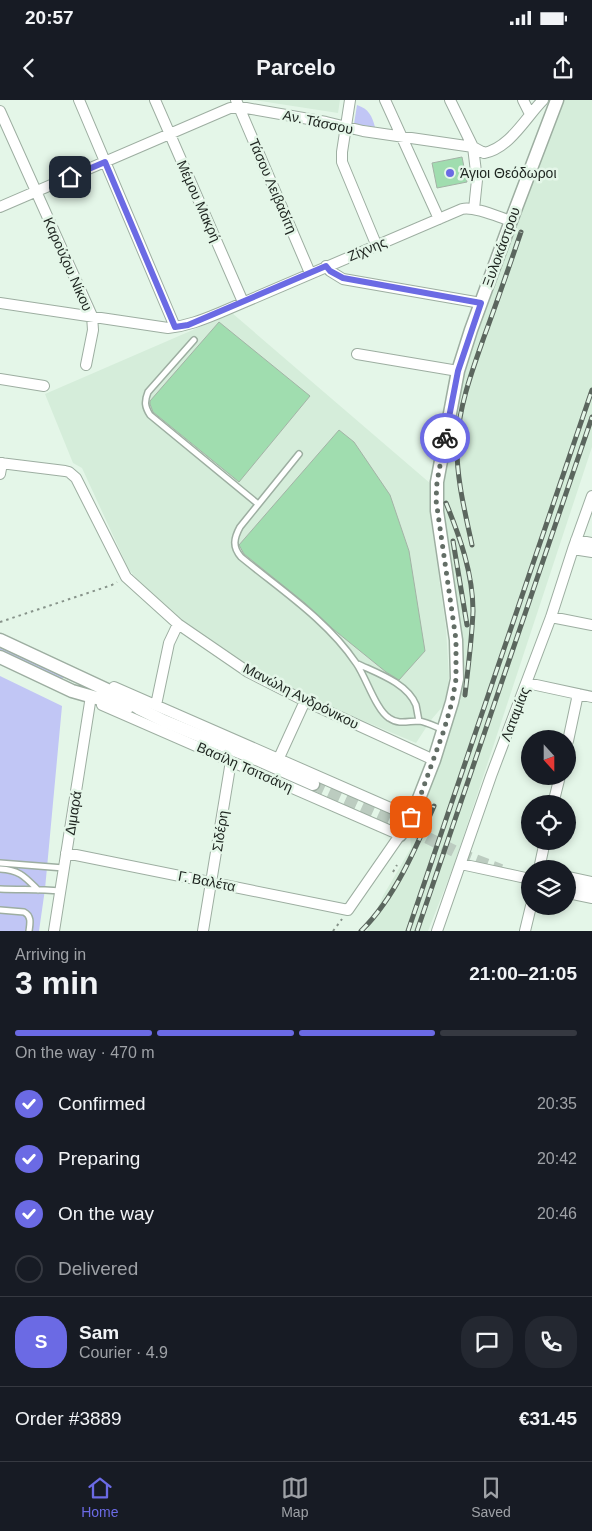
<!DOCTYPE html>
<html lang="en">
<head>
<meta charset="utf-8">
<style>
  body { margin:0; font-family:Arial,sans-serif; background:#242831; color:#f1f3f6; height:100vh; display:flex; flex-direction:column; font-size:19px; white-space:nowrap }
  * { box-sizing:border-box; margin:0 }
  p { font-size:16px; color:#9ea1a6 }
  .icon { flex:none; width:28px; height:28px; fill:none; stroke:currentColor; stroke-width:2; stroke-linecap:round; stroke-linejoin:round }
  .map { position:relative; height:831px; overflow:hidden }
  .drawer { display:flex; flex-direction:column; background:#171b24; flex:1 }
  .drawer>* { flex:none }
  .needle { width:32px; rotate:159deg }
  .buttons { position:absolute; left:521px; top:630px; display:grid; gap:10px }
  .buttons a { display:grid; place-items:center; width:55px; height:55px; border-radius:50%; background:#171b24; box-shadow:0 2px 8px #0003; font-size:25px }
  .pin { position:absolute; display:grid; place-items:center; width:42px; height:42px; color:#fff; margin:-21px; border-radius:10px; box-shadow:0 2px 8px #0006 }
  .courier { position:absolute; display:grid; place-items:center; width:50px; height:50px; margin:-25px; border:4px solid #6b6ae4; border-radius:50%; background:#fff; color:#222; box-shadow:0 1px 6px #0007 }
  .overview em { font-style:normal; font-weight:700 }
  .overview div { display:flex; flex-direction:column-reverse }
  .overview { display:flex; align-items:center; justify-content:space-between; height:85px; padding:0 15px }
  h1 { font-size:32px; font-weight:700; line-height:38px }
  .bar { display:grid; grid-template-columns:repeat(4,1fr); gap:8px 5px; align-content:center; height:60px; padding:0 15px }
  .bar i { height:6px; border-radius:4px; background:#363941 }
  .bar .active { background:#6b6ae4 }
  .bar p { grid-column:span 4 }
  .line { display:flex; align-items:center; gap:12px; padding:0 15px; border-top:1px solid #363941 }
  .line div { flex:1 }
  .round { display:grid; place-items:center; flex:none; width:52px; height:52px; border-radius:20px; background:#242831 }
  ol { padding:0 15px; list-style:none }
  li { display:flex; align-items:center; gap:15px; height:55px }
  li p { margin-inline-start:auto }
  li .icon { padding:5px; border-radius:50%; background:#6b6ae4; color:#fff; stroke-width:4 }
  li:last-child { color:#9ea1a6 }
  li i { width:28px; height:28px; border:2px solid #363941; border-radius:50% }
  .status { display:flex; justify-content:space-between; align-items:center; height:35px; padding:0 25px; background:#171b24; direction:ltr }
  .status svg { height:14px; fill:currentColor }
  header { display:flex; justify-content:space-between; align-items:center; height:65px; padding:0 15px; background:#171b24; font-size:22px; font-weight:700 }
  .tabs { display:flex; justify-content:space-around; align-items:center; height:70px; border-top:1px solid #363941; background:#171b24; font-size:14px; color:#9ea1a6 }
  .tabs a { display:grid; justify-items:center; gap:2px }
  .tabs .active { color:#6b6ae4 }
  .map>svg:first-child { display:block }
  .built { fill:#d5edda }
  .green { fill:#c1c6f5 }
  .building { fill:#a0ddaf; stroke:#a3b3a6 }
  .lines { fill:none; stroke-linecap:round; stroke-linejoin:round }
  .tertiary-tunnel { stroke:#bcccc0; stroke-width:12; stroke-dasharray:12 6; stroke-linecap:butt }
  .service-casing { stroke:#9daea1; stroke-width:8 }
  .pedestrian-casing { stroke:#9daea1; stroke-width:10 }
  .minor-casing { stroke:#9daea1; stroke-width:12 }
  .tertiary-casing { stroke:#9daea1; stroke-width:15 }
  .path { stroke:#87938a; stroke-width:2; stroke-dasharray:2.5 4; stroke-linecap:butt }
  .service { stroke:#fff; stroke-width:5 }
  .pedestrian { stroke:#fff; stroke-width:8 }
  .minor { stroke:#fff; stroke-width:10 }
  .tertiary { stroke:#fff; stroke-width:12 }
  .rail-casing { stroke:#5b665e; stroke-width:5 }
  .rail { stroke:#e4f6e8; stroke-width:3; stroke-dasharray:9; stroke-linecap:butt }
  .done { stroke:#636e66; stroke-width:5; stroke-dasharray:0 9 }
  .route { stroke:#6b6ae4; stroke-width:6 }
  .poi-dot { fill:#6b6ae4; stroke:#e4f6e8; stroke-width:2 }
  .labels { text-anchor:middle; stroke-width:5; stroke-linejoin:round; paint-order:stroke }
  .street-label { font-size:14px; fill:#1e2520; stroke:#e4f6e8 }
  .poi-label { font-size:14px; fill:#1e2520; stroke:#e4f6e8; text-anchor:start }
</style>
</head>
<body>
<div class="status"><b>20:57</b><svg viewBox="0 0 49 12"><path d="M0 12V9h3v3zM5 12V6h3v6zM10 12V3h3v9zM15 12V0h3v12zM26 1h20v11H26zM47 4h2v5h-2z"/></svg></div>
<header><svg class="icon" aria-label="back" viewBox="0 0 24 24"><path d="M15 5l-7 7 7 7"/></svg>Parcelo<svg class="icon" aria-label="share" viewBox="0 0 24 24"><path d="M12 15V3M7 8l5-5 5 5M5 13v7h14v-7"/></svg></header>
<div class="map">
<svg width="592" height="831" viewBox="0 0 592 831">
  <rect width="100%" height="100%" fill="#e4f6e8"/>
  <path class="built" d="M254 0H340L338 13Z
    M562 0H592V347L454 765 428 831H367L383 796 411 748 410 735 419 717 440 662 458 599 463 557 445 428 443 406V385L462 277 479 225Z
    M232 213 431 384 430 414 446 528 449 577 447 593 443 606 431 620 416 643 300 594 259 574 172 517 129 470 82 368 73 363 45 294Z"/>
  <path class="green" d="M357 5C369 9 372 16 375 27L354 24Z
    M0 546 64 576 62 579 0 550Z
    M0 576 62 606 45 789 39 831H0Z"/>
  <path class="building" d="M462 57 467 82 437 88 432 63Z
    M219 222 310 296 239 382 153 312 150 304V301Z
    M339 330 354 342 390 395 409 451 425 551 399 580 386 572 333 529 305 503 244 454 239 445Z"/>
  <g class="lines">
    <path class="tertiary-tunnel" d="M313 684 396 722 462 755 501 770"/>
    <defs>
      <path id="service" d="M194 240 148 292C144 302 145 307 150 315L258 404
        M299 354 240 427C234 438 232 447 241 457 281 490 327 520 356 563 366 577 376 610 389 618 399 625 408 621 419 621 427 622 436 627 444 630
        M358 564C377 573 407 583 416 605 417 610 418 616 419 621
        M0 763 64 768
        M0 769C20 770 25 777 38 790
        M0 789C20 790 40 789 60 791
        M0 810 24 812C32 816 30 824 29 831"/>
      <path id="pedestrian" d="M568 776 592 781
        M568 794 592 799"/>
      <path id="minor" d="M79 0 175 227
        M155 0 243 202
        M236 0 310 173
        M350 0 342 52V62L376 144
        M385 0 439 119
        M450 0 473 47 477 80 474 109
        M523 0 530 14
        M0 11 92 216 93 230 86 265
        M0 107 230 8H246L326 22 363 31 473 47 484 53C510 48 526 17 543 0
        M326 166 330 171 343 179 481 203
        M0 203 168 228C187 226 202 220 219 213L462 109C475 106 498 117 511 121
        M357 254 458 271
        M0 279 44 286
        M0 363 65 371 69 372 76 378 126 477 178 524 248 572 305 601 434 660
        M0 374 2 363
        M576 440 592 443
        M573 449 592 452
        M551 517 592 525
        M527 583 592 597
        M114 587 411 717
        M156 605 169 543 178 524
        M568 641 578 594
        M278 660 305 601
        M553 704 560 676
        M66 753 348 810 400 735 102 605
        M461 764 530 779
        M539 769 545 741
        M54 831 91 596
        M203 831 231 661
        M437 831 491 676 551 517 573 449 592 396
        M525 831 531 806"/>
      <path id="tertiary" d="M0 540 118 595 131 603 140 609 164 621 261 661 313 684
        M0 557 72 591 128 607
        M400 735 418 701 434 660 452 602 457 579 456 540 437 411V382L458 271 471 230 511 121 557 0
        M568 784 592 790"/>
    </defs>
    <use href="#service" class="service-casing"/>
    <use href="#pedestrian" class="pedestrian-casing"/>
    <use href="#minor" class="minor-casing"/>
    <use href="#tertiary" class="tertiary-casing"/>
    <path class="path" d="M0 522 112 485 117 482
      M393 772 397 765
      M333 831 342 819"/>
    <use href="#service" class="service"/>
    <use href="#pedestrian" class="pedestrian"/>
    <use href="#minor" class="minor"/>
    <use href="#tertiary" class="tertiary"/>
    <defs>
      <path id="rail" d="M446 403C460 437 473 474 473 511 472 539 468 567 465 595
        M453 441 467 525
        M472 445C465 412 456 377 457 343 459 306 472 271 484 237 497 202 509 167 521 132
        M361 831C394 799 416 748 434 706
        M408 831 592 290
        M417 831 592 317"/>
    </defs>
    <use href="#rail" class="rail-casing"/>
    <use href="#rail" class="rail"/>
  </g>
  <g class="lines">
    <path class="done" d="M411 717 421 694 444 630 452 602 456 579V540L436 400 437 382 445 338"/>
    <path class="route" d="M70 77 105 62 175 227 188 225 326 166 330 171 343 178 481 203 458 271 445 338"/>
  </g>
  <circle class="poi-dot" cx="450" cy="73" r="5"/>
  <g class="labels">
    <g class="street-label">
      <text transform="translate(318 22) rotate(12)" y="5">Αν. Τάσσου</text>
      <text transform="translate(273 86) rotate(67)" y="5">Τάσου Λειβαδίτη</text>
      <text transform="translate(199 101) rotate(66)" y="5">Μέμου Μακρή</text>
      <text transform="translate(501 147) rotate(-70)" y="5">Ξυλοκάστρου</text>
      <text transform="translate(367 149) rotate(-23)" y="5">Ζίχνης</text>
      <text transform="translate(68 164) rotate(66)" y="5">Καρούζου Νίκου</text>
      <text transform="translate(301 596) rotate(27)" y="5">Μανώλη Ανδρόνικου</text>
      <text transform="translate(515 614) rotate(-69)" y="5">Λαταμίας</text>
      <text transform="translate(245 667) rotate(24)" y="5">Βασίλη Τσιτσάνη</text>
      <text transform="translate(73 713) rotate(-81)" y="5">Διμαρά</text>
      <text transform="translate(220 731) rotate(-81)" y="5">Σιδέρη</text>
      <text transform="translate(207 781) rotate(11)" y="5">Γ. Βαλέτα</text>
    </g>
    <g class="poi-label">
      <text x="460" y="78">Άγιοι Θεόδωροι</text>
    </g>
  </g>
</svg>
<div class="buttons">
<a><svg class="needle" viewBox="-14 -14 28 28"><path d="M0-13l5 13h-10z" fill="#e53935"/><path d="M0 13l5-13h-10z" fill="#9ea1a6"/></svg></a>
<a><svg class="icon" aria-label="locate" viewBox="0 0 24 24"><circle cx="12" cy="12" r="6"/><path d="M12 2v4M12 18v4M2 12h4M18 12h4"/></svg></a>
<a><svg class="icon" aria-label="layers" viewBox="0 0 24 24"><path d="M12 4l9 5-9 5-9-5zM3 14l9 5 9-5"/></svg></a>
</div>
<div class="pin" style="left:411px;top:717px;background:#ea580c"><svg class="icon" aria-label="bag" viewBox="0 0 24 24"><path d="M5 8h14l-1 12H6zM9 8a3 3 0 0 1 6 0"/></svg></div>
<div class="pin" style="left:70px;top:77px;background:#1f2937"><svg class="icon" aria-label="home" viewBox="0 0 24 24"><path d="M3 11l9-7 9 7M6 9v11h12V9"/></svg></div>
<div class="courier" style="left:445px;top:338px"><svg class="icon" aria-label="bike" viewBox="0 0 24 24"><circle cx="6" cy="16" r="4"/><circle cx="18" cy="16" r="4"/><path d="M6 16l4-8h5l3 8M10 8l3 8H6M13 5h3"/></svg></div>
</div>
<section class="drawer">
<div class="overview"><div><h1>3 min</h1><p>Arriving in</p></div><em>21:00–21:05</em></div>
<div class="bar"><i class="active"></i><i class="active"></i><i class="active"></i><i></i><p>On the way · 470 m</p></div>
<ol>
<li><svg class="icon" aria-label="check" viewBox="0 0 24 24"><path d="M5 12l5 5 9-10"/></svg>Confirmed<p>20:35</p></li>
<li><svg class="icon" aria-label="check" viewBox="0 0 24 24"><path d="M5 12l5 5 9-10"/></svg>Preparing<p>20:42</p></li>
<li><svg class="icon" aria-label="check" viewBox="0 0 24 24"><path d="M5 12l5 5 9-10"/></svg>On the way<p>20:46</p></li>
<li><i></i>Delivered</li>
</ol>
<div class="line" style="height:90px"><b class="round" style="background:#6b6ae4;color:#fff">S</b><div><b>Sam</b><p>Courier · 4.9</p></div><a class="round"><svg class="icon" aria-label="chat" viewBox="0 0 24 24"><path d="M4 5h16v11H9l-5 4z"/></svg></a><a class="round"><svg class="icon" aria-label="phone" viewBox="0 0 24 24"><path d="M5 4h4l2 5-3 2q2 4 5 5l2-3 5 2v4C11 20 4 13 5 4z"/></svg></a></div>
<div class="line" style="height:65px"><div>Order #3889</div><b>€31.45</b></div>
</section>
<nav class="tabs">
<a class="active"><svg class="icon" aria-label="home" viewBox="0 0 24 24"><path d="M3 11l9-7 9 7M6 9v11h12V9"/></svg>Home</a>
<a><svg class="icon" aria-label="map" viewBox="0 0 24 24"><path d="M3 6l6-2 6 2 6-2v14l-6 2-6-2-6 2zM9 4v14M15 6v14"/></svg>Map</a>
<a><svg class="icon" aria-label="saved" viewBox="0 0 24 24"><path d="M7 4h10v16l-5-4-5 4z"/></svg>Saved</a>
</nav>
</body>
</html>
